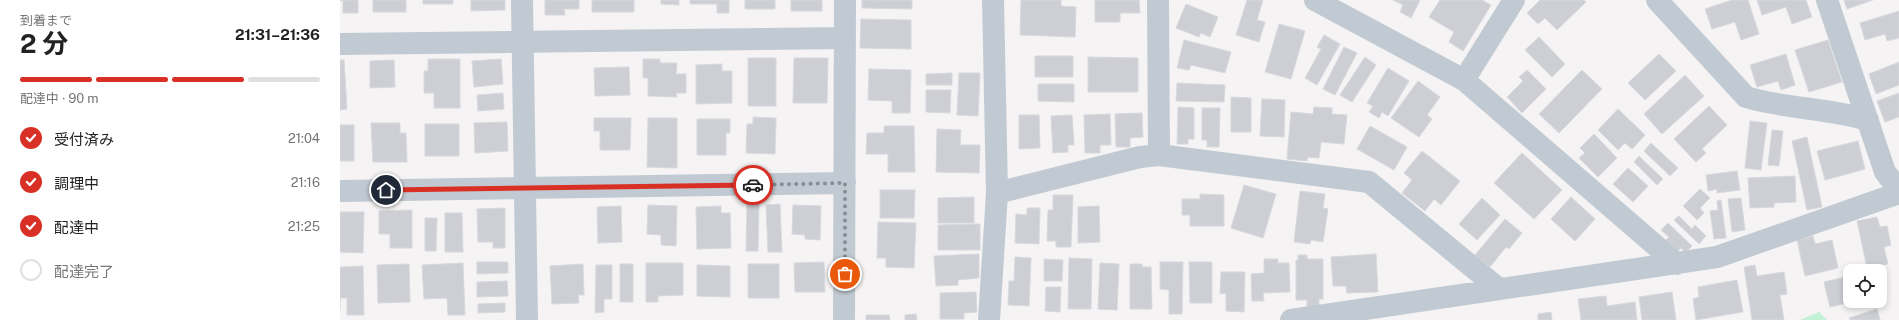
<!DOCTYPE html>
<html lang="ja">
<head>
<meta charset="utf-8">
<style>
  body { margin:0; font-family:"Public Sans","Noto Sans JP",sans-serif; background:#f6f6f6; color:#222; height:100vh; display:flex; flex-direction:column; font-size:15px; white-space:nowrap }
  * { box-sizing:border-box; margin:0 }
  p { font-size:13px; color:#767676 }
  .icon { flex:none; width:22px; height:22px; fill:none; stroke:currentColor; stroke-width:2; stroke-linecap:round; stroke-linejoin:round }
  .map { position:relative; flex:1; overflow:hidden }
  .drawer { display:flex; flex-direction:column; background:#fff; width:340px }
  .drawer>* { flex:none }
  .buttons { position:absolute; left:1503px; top:264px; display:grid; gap:8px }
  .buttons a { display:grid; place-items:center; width:44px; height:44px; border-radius:8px; background:#fff; box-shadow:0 2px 6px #0003; font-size:20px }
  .pin { position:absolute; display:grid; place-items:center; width:34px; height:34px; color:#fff; margin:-17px; border:2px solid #fff; border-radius:50%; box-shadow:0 1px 4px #0007 }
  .courier { position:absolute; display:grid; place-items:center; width:40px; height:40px; margin:-20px; border:3px solid #d93025; border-radius:50%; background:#fff; color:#222; box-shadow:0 1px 5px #0007 }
  .summary em { font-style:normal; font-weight:700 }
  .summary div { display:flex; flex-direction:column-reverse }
  .summary { display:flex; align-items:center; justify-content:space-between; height:68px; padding:0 20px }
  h1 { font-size:26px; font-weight:700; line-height:30px }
  .bar { display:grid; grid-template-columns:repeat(4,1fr); gap:6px 4px; align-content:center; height:48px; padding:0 20px }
  .bar i { height:5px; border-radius:3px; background:#e0e0e0 }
  .bar .current { background:#d93025 }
  .bar p { grid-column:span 4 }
  ol { padding:0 20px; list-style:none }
  li { display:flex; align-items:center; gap:12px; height:44px }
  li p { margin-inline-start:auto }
  li .icon { padding:4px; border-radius:50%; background:#d93025; color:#fff; stroke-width:4 }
  li:last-child { color:#767676 }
  li i { width:22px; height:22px; border:2px solid #e0e0e0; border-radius:50% }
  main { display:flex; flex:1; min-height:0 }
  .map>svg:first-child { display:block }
  .green { fill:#c3f1d5 }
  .building { fill:#cdcfd5; stroke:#d7d9de }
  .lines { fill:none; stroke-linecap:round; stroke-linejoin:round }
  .minor { stroke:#c1cad2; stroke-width:22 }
  .done { stroke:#868d94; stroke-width:4; stroke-dasharray:0 7.2 }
  .route { stroke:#d93025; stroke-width:5 }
</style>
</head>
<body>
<main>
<section class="drawer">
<div class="summary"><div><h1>2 分</h1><p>到着まで</p></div><em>21:31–21:36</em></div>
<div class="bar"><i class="current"></i><i class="current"></i><i class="current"></i><i></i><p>配達中 · 90 m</p></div>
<ol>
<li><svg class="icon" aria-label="check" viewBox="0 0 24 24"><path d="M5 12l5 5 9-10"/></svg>受付済み<p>21:04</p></li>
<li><svg class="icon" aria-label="check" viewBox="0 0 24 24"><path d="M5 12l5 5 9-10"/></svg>調理中<p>21:16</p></li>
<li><svg class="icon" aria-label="check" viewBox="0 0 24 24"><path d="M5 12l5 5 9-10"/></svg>配達中<p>21:25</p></li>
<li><i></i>配達完了</li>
</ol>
</section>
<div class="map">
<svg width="1559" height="320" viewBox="0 0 1559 320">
  <rect width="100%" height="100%" fill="#f5f3f3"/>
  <path class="green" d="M1479 312 1487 320H1460Z"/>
  <path class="building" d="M0 0H18V13H3V1Z
    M33 0H66V12H33Z
    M83 0H113V4H83Z
    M131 0H165V10L131 11Z
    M205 0H239V9H224L225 15H205Z
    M252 0H294V12H252Z
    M321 0H339V5L321 4Z
    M350 0H389V13H377V4H350Z
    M405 0H435V9H405Z
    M451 0H482V11H451Z
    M522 0H572V9L522 8Z
    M681 0H721V6L736 7 735 37 680 35Z
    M755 0H799L800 13H780V22H755Z
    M907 0H923L917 20 925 22 919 42 896 35Z
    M1053 0H1080L1071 18 1060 12 1063 5Z
    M1100 0H1142L1151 5 1123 51 1109 42 1114 32 1089 17Z
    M1200 0H1244L1246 2 1217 30 1205 18 1198 24 1187 13Z
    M1392 0H1408L1419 34 1401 40 1395 22 1372 29 1365 9Z
    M1417 0H1466L1472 17 1452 24 1446 7 1422 15Z
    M1504 0H1533L1507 9Z
    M846 4 878 17 870 37 861 33 859 37 836 28Z
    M1559 11V38L1547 41 1545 34 1525 40 1520 23Z
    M521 19 571 20V49L520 48Z
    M939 24 965 31 951 79 925 72Z
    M984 35 1000 44 977 85 965 78 981 49 977 47Z
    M1199 37 1225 64 1212 77 1185 50Z
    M844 40 891 52 885 73 851 65 849 70 837 68Z
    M1488 40 1502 82 1469 92 1455 50Z
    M1004 47 1017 53 995 95 983 89Z
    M1319 54 1336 71 1305 100 1288 83Z
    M1446 54 1455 85 1441 90 1438 81 1417 87 1410 65Z
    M695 56H733V77H695Z
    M748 57 798 58V92H748Z
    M1025 57 1036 65 1012 102 1000 95Z
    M408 58H436V106H408Z
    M454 58H488L487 103H453Z
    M88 59H120V108H94V93H84V71H88Z
    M161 59 163 84 134 87 132 61Z
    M303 59H320V63H337L336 74H346V93H336L337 97 308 96V78H303Z
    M0 60H4L7 109 0 110Z
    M54 60 55 87 30 88V61Z
    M1559 62V85L1536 94 1529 74Z
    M382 64V71H392V103L356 104V65Z
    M289 67 290 95 255 96 254 68Z
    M1048 68 1069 81 1048 116 1042 112 1039 118 1029 112 1033 106 1027 103Z
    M529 69 571 70 570 113H552V101L528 100Z
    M1187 70 1206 89 1182 113 1167 97 1183 81 1179 77Z
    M1242 70 1262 89 1219 133 1199 114Z
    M612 73V85H586V74Z
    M619 73H640L638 116 617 115Z
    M1345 75 1364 96 1322 134 1304 114Z
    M1078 81 1100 97 1087 115 1092 119 1079 137 1051 118Z
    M837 83 885 85 884 102 836 101Z
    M698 84H734V102L698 101Z
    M586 90H611L610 113 586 112Z
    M163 93 164 109 138 111 137 95Z
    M1559 93V117L1545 122 1537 101Z
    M891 97 911 98V132H891Z
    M922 99 945 100 944 137 920 136Z
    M1369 106 1387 125 1362 149 1366 153 1356 162 1334 139Z
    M838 107 854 108V139H848V144H837Z
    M974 107 992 108V114L1007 115 1004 144 981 142 979 158 968 157 967 161 947 159 951 112 973 114Z
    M862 108H880L879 147H867V140H862Z
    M1278 109 1305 135 1292 149 1285 143 1278 150 1258 130Z
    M802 113 803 137 790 138V147H776L775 114Z
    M770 114 771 145H760V153H745L744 115Z
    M679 115H699L700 148 679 149Z
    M732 115 734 145H728V152L713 153 711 116Z
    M413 117 436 118 435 154 406 153 407 124H413Z
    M254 118H291L290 150H260V131H254Z
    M308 118H337V168L307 167Z
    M357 119H390V133H386V155H357Z
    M1410 121 1427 123 1421 170 1405 168Z
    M167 122 168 151 135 153 134 123Z
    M31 123H60V133H66L67 162H33Z
    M85 124H119V156H85Z
    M0 125H14V161H0Z
    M544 126H574L575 172H548V154H526L527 133H544Z
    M1030 126 1067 147 1054 170 1017 149Z
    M597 129 621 130 620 145H640L639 173 596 172Z
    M1432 130 1443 131 1439 166 1428 165Z
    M1254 134 1277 158 1258 177 1239 158 1245 153 1240 148Z
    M1467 137 1482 207 1467 210 1452 141Z
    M1518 141 1525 169 1485 180 1477 151Z
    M1311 143 1338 168 1330 176 1304 151Z
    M1082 151 1120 181 1101 205 1094 199 1085 211 1062 193 1072 180 1064 173Z
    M1182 153 1222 190 1194 219 1154 183Z
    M1299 156 1323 179 1317 185 1294 162Z
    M1288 168 1308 186 1293 202 1273 184Z
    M1397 171 1400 190 1377 193V189L1368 191 1366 175Z
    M1455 176 1456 202 1434 203V207L1410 208 1408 178Z
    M904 185 936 194 923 238 891 228Z
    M1360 189 1370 198 1360 208 1364 213 1357 220 1343 206Z
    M540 190H575L574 218H540Z
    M960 191 985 194 983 208 988 209 983 242 971 240 970 244 954 242Z
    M860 194 884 195V226H850V215H842V199H860Z
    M713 195H733L731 247H716V241H707L708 210H713Z
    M634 197V223H598V198Z
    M1231 197 1255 219 1235 241 1211 219Z
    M1142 198 1160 215 1137 240 1119 224Z
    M1401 198 1405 230 1392 232 1388 199Z
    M1381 200 1386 238 1374 239 1370 211 1378 210 1377 201Z
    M407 204H419L418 251H406Z
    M440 204 442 252H428L426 205Z
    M308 205 337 206 336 246 321 245V235L307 234Z
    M453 205 481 206 480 240 465 239V235L452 234Z
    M281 206 282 242 258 243 257 207Z
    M381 206V213H390L391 248 357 249 356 207Z
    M759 206 760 242 738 243V207Z
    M165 208V248H153V242H138L137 209Z
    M687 208H700L699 244 675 243 676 214 687 215Z
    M72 210V248H50V234H39V211Z
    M0 212H24L23 253 0 252Z
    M105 213H122L123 252H105Z
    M1339 216 1352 229 1355 225 1366 236 1359 244 1334 220Z
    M1537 217 1540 227 1547 226 1551 245 1544 247 1548 264 1527 268 1517 221Z
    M85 218H97L96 251H85Z
    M1165 219 1182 233 1169 249 1166 247 1150 267 1135 255Z
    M538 222 576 223 574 268 546 267V258H537Z
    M1328 223 1352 246 1345 253 1341 248 1338 251 1326 240 1329 237 1321 230Z
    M640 224V250H598V225Z
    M1473 236 1475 244 1492 240 1498 268 1465 276 1457 240Z
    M639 254V278L618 280V285L596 286 594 256Z
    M1036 254 1038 292 1007 293 1006 286H993L991 257Z
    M958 255H967V259H983V299H979V310H967V300H956V260H958Z
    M675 257 691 258 689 306 668 305 669 281H674Z
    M729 258 752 259 751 309H728Z
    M704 259 723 260 722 281H704Z
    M924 259H938V263H949L950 292 923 293 924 301H912L911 274 924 273Z
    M137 262H168V273L137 274Z
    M484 262 485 292H455L454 263Z
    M820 262H843L842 314H829V290L820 289Z
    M849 262H872V303H850Z
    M123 263 125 315H108L107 298 84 299 82 265Z
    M306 263H343V295L318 296V302H306Z
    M760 263 779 264 777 310 758 309Z
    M69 264 70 302 38 303 37 265Z
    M243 264 244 295H238L239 303 212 304 210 266Z
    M280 264H293V302H280Z
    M408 264H439V298H408Z
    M790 264H802V267H811L812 309H790Z
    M256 265H272V299H264V312L255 313Z
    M357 265 390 266V297L357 296Z
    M1415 265 1417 276 1444 272 1447 294 1440 295 1444 320H1412L1404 267Z
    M23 266 24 315H7V298H0V309V267Z
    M881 272H905L904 312 886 311V293L880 294Z
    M1510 276V301H1515L1490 307 1484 282Z
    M1397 280 1403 312 1356 320 1353 299 1359 297 1358 287Z
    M167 281 168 296 137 297V282Z
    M706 287H721L720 312 705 311Z
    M636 292 637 312 624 313V319H600V293Z
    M1332 292 1336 320H1302L1299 297Z
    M1266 296 1267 306 1295 302 1297 320H1241L1238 299Z
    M165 303V312L138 313V304Z
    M1537 309 1540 320H1510L1509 318Z
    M1211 312 1212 320H1198V314Z
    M576 314 577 320H565V315Z
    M526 315H549L550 320H526Z"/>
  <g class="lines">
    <path class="minor" d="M182 0 187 320
      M818 0 819 155
      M975 0 1124 80 1337 264
      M1317 0 1406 97C1446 109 1488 108 1528 120
      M1487 0 1545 172 1559 190
      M0 44 505 38
      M1124 80 1174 0
      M0 191 505 183
      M657 193 800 157 819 155 1029 182 1159 289
      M504 320 505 0
      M649 320 657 193 653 0
      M951 320 1377 257 1559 193"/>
  </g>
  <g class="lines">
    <path class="done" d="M413 185 505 183V274"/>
    <path class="route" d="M46 190 413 185"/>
  </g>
</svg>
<div class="buttons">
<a><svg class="icon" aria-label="locate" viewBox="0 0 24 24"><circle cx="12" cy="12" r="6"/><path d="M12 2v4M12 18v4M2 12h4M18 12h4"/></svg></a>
</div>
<div class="pin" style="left:505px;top:274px;background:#ea580c"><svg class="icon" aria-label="bag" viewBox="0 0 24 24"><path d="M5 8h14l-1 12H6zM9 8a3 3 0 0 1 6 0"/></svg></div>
<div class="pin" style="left:46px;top:190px;background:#1f2937"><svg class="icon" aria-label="home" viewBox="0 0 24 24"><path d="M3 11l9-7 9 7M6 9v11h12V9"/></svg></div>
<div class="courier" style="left:413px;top:185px"><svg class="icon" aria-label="car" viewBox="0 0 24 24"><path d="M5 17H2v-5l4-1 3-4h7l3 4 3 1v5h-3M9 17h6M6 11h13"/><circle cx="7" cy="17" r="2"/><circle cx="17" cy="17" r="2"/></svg></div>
</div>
</main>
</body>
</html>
